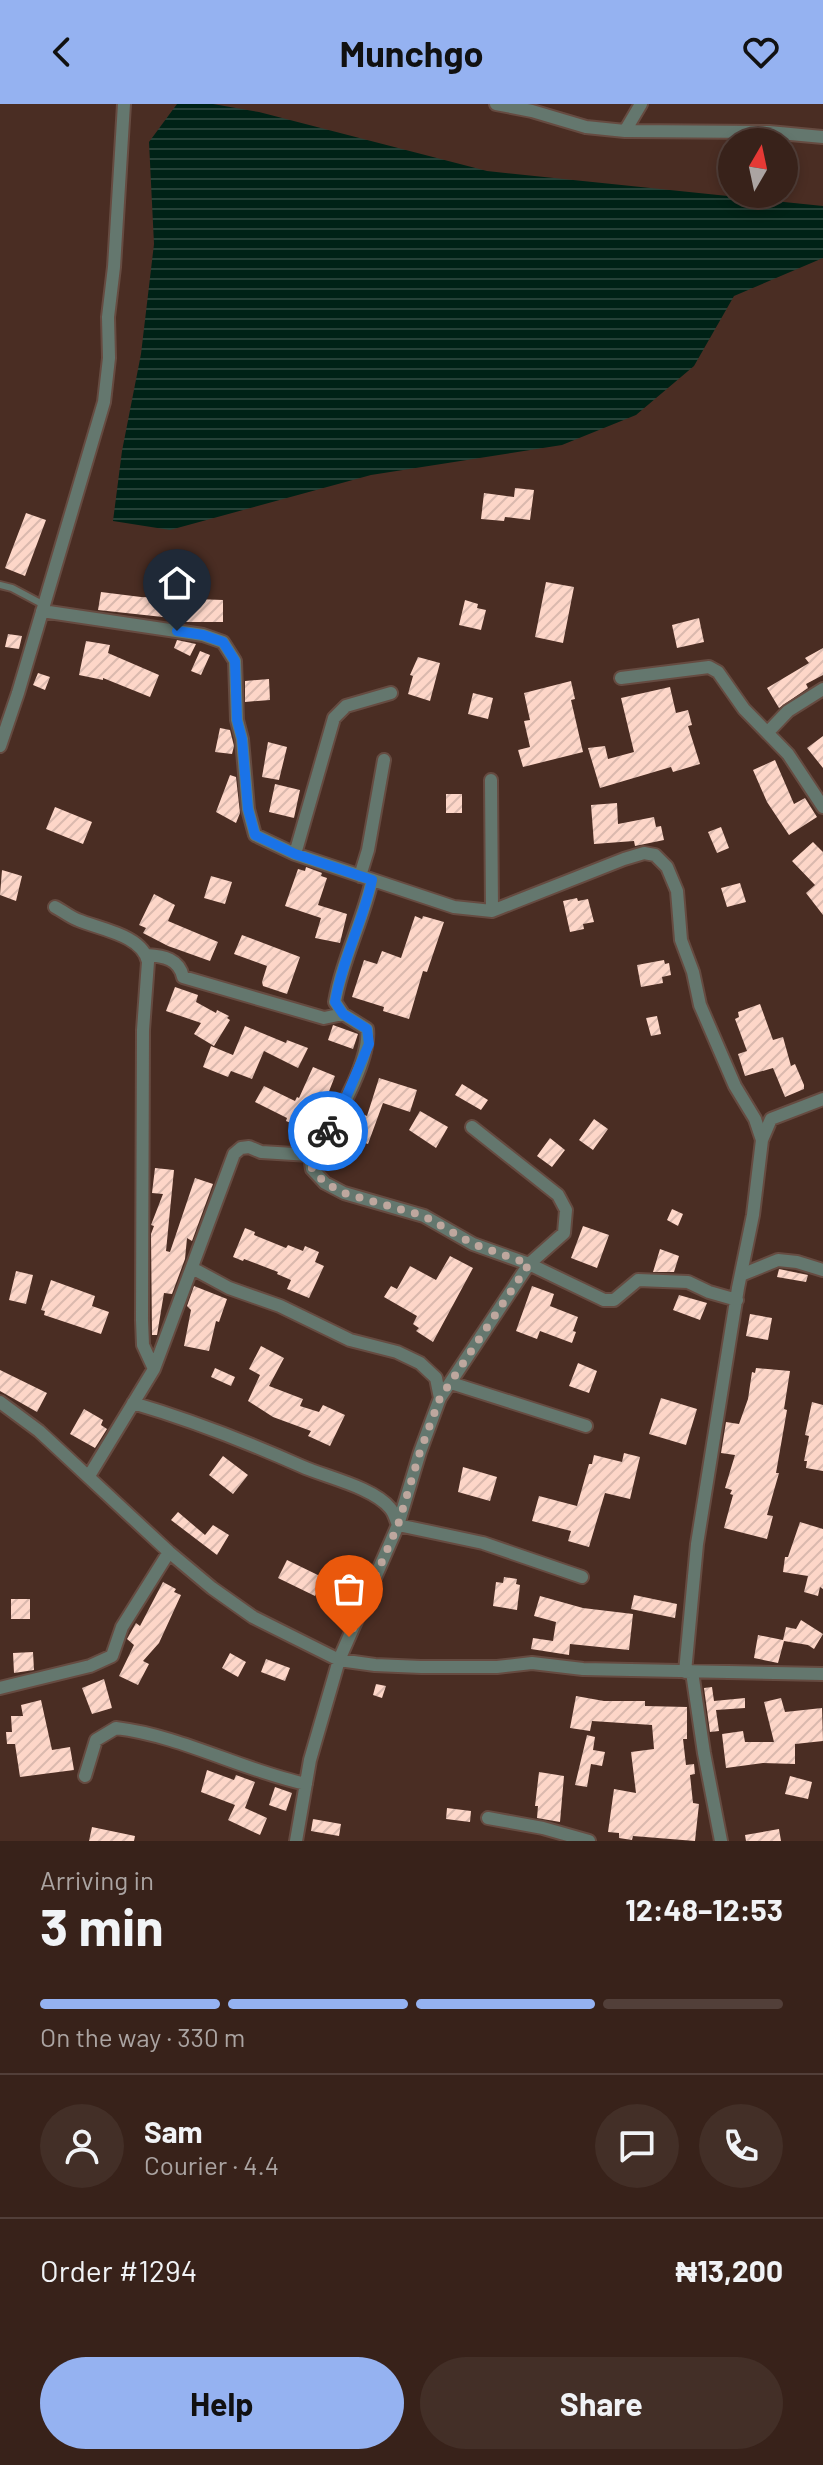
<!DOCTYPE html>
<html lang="en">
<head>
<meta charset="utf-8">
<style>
  body { margin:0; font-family:Barlow,sans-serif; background:#432f27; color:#f1f3f6; height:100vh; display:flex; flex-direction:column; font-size:30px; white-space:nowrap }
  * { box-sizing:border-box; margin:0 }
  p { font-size:26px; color:#aba4a2 }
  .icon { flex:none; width:44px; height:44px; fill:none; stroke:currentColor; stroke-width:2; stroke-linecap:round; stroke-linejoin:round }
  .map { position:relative; height:1737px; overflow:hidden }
  .drawer { display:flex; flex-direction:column; background:#38221a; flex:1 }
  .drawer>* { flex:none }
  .needle { width:52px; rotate:9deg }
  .tools { position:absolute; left:718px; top:24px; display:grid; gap:16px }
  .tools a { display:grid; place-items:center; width:80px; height:80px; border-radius:50%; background:#38221a; box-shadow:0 4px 12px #0003,0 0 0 2px #523f39; font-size:40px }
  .pin { position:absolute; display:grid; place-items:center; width:68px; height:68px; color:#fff; margin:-82px -34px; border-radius:50% 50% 50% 0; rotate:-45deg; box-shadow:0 0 8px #0007 }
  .pin .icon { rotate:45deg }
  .courier { position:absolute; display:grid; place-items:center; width:80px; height:80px; margin:-40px; border:6px solid #1a73e8; border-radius:50%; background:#fff; color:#222; box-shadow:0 2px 10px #0007 }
  .headline em { font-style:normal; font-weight:700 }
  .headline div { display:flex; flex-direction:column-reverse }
  .headline { display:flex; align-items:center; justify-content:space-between; height:136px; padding:0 40px }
  h1 { font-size:52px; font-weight:700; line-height:60px }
  .bar { display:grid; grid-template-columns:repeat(4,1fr); gap:12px 8px; align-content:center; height:96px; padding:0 40px }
  .bar i { height:10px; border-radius:6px; background:#523f39 }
  .bar .selected { background:#95b2f1 }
  .bar p { grid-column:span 4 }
  .line { display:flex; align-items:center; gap:20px; padding:0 40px; border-top:2px solid #523f39 }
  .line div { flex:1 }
  .round { display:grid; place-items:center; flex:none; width:84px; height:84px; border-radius:42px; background:#432f27 }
  .primary-button { display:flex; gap:16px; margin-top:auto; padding:16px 40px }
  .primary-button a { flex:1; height:92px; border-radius:48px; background:#95b2f1; color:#111; font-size:32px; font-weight:700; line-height:92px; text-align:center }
  .primary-button a+a { background:#432f27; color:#f1f3f6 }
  header { display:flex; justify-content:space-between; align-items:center; height:104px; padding:0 40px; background:#95b2f1; color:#111; font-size:36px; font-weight:700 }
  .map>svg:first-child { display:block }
  .water { fill:url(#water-rules) }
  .building { fill:url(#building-hatch) }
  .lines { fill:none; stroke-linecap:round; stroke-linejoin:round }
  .service-casing { stroke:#664b41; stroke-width:10 }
  .minor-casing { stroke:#664b41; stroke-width:16 }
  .service { stroke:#64776e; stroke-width:6 }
  .minor { stroke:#64776e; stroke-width:12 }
  .done { stroke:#bea79e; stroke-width:8; stroke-dasharray:0 14.4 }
  .route { stroke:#1a73e8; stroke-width:10 }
</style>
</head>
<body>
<header><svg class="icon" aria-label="back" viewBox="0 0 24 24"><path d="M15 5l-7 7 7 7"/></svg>Munchgo<svg class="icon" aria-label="heart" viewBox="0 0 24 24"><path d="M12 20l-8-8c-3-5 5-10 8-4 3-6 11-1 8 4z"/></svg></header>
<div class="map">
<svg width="823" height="1737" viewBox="0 0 823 1737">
  <defs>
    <pattern id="water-rules" width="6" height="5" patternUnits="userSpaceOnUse" patternTransform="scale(2)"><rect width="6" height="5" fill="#002216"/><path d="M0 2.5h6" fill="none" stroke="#264238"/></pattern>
    <pattern id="building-hatch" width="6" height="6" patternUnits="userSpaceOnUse" patternTransform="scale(2)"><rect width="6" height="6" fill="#fdd6c8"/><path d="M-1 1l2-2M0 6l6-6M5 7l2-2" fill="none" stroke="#dab9ae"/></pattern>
  </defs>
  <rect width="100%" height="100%" fill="#4a2d23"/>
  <path class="water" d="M177 0H213L259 8 487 67 823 102V154L734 192 694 262 636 311 562 341 371 371 170 426 113 417 122 347 141 250 154 140 149 38Z"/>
  <path class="building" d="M515 384 534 386 530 416 505 413 504 417 481 415 484 389 514 393Z
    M26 409 46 416 25 472 5 464Z
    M546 478 574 483 563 539 535 533Z
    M101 488 141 493 223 496V518H176L172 517V514L98 506Z
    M465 496 478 500 477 504 486 506 481 526 459 521Z
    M699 514 704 538 677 544 672 521Z
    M8 530 22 532 19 545 5 543Z
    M177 536 196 540 190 552 174 544Z
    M86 537 110 541 108 549 159 571 150 593 103 574V576L79 571Z
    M823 544V571L806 580 808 584 779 604 767 584 809 559 805 554Z
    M200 547 210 551 201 571 191 567Z
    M418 553 440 559 430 597 408 590 413 572 410 571Z
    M38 569 50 573 45 586 33 581Z
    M269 575 270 596 245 598V577Z
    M571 577 575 595 571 596 583 648 523 663 518 646 530 643 524 617 530 616 524 589Z
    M670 583 676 609 688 606 692 621 688 622 700 660 673 668 671 663 600 684 588 644 605 642 608 655 634 648 621 594Z
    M473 589 493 594 488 615 468 610Z
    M220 624 230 626 234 642 232 650 215 648Z
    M823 632V664L807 644Z
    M268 638 287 643 279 676 262 673Z
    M775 656 794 700 805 694 817 713 789 731 767 698 753 666Z
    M230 671 236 673 240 709 236 719 216 708Z
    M275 680 300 686 294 714 269 708Z
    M446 690H462V709H446Z
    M617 699 618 720 654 713 656 723 661 722 664 736 635 742 634 737 594 740 591 701Z
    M55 703 92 718 83 740 46 725Z
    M721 723 729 744 717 749 708 728Z
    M813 738 823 748V811L806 789 815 781 792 757Z
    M306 763 322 769 321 772 327 774 318 801 347 810 340 839 315 834 321 814 285 802 298 765 305 767Z
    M2 766 22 772 16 797 0 791Z
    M211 772 232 778 225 800 204 794Z
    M740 779 746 798 727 803 721 784Z
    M154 790 175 801 168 817 218 838 210 857 168 842 143 829 146 824 139 821Z
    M577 794 578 797 588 795 594 818 583 820 584 825 570 828 563 797Z
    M415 812 422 815 423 812 444 818 427 868 423 867 409 915 383 907 384 903 352 893 364 856 377 860 382 847 401 854Z
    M242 831 300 853 287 890 263 882 262 878 267 862 234 850Z
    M664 856 665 860 669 859 671 871 662 873 663 879 641 883 637 861Z
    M175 883 198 891 196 898 216 909 217 906 229 912 227 914 230 916 214 942 194 930 201 919 166 907Z
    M760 900 773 936 783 933 791 962 795 960 804 981V985L785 993 773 964 745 972 738 950 747 947 735 915 739 913 738 908Z
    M657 912 661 930 651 932 646 914Z
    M333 921 358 930 353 945 328 936Z
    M245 922 286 939 287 936 308 944 298 964 264 947 252 975 231 967 228 973 203 963 211 942 233 951Z
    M313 963 335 972 326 995 321 993 307 1026 286 1017 287 1014 255 998 264 982 295 997 297 993 299 994Z
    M379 974 417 986 410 1008 383 999 368 1040 345 1032 354 1007 367 1012Z
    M462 980 488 996 481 1006 455 991Z
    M420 1007 448 1023 436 1044 409 1026Z
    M594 1015 608 1025 593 1046 579 1036Z
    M550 1034 565 1046 552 1063 537 1052Z
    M155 1064 174 1066 166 1147 170 1148 195 1074 213 1080 192 1137 187 1134 185 1155 172 1190 164 1189 157 1231H152L151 1130 154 1122 151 1121 163 1090 152 1089Z
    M672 1105 683 1110 678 1122 667 1116Z
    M583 1122 609 1131 597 1164 571 1154Z
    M245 1124 255 1128 254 1131 286 1144 288 1141 303 1147 305 1142 319 1148 315 1158 324 1162 309 1194 287 1185 291 1176 277 1170 278 1168 244 1155 243 1157 233 1153Z
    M660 1145 679 1152 674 1168H653Z
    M450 1152 473 1164 433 1238 416 1227 419 1224 413 1220 417 1212 384 1193 391 1182 397 1185 410 1162 436 1176Z
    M779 1165 808 1171 806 1178 777 1173Z
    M16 1167 33 1171 26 1200 9 1196Z
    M51 1176 95 1192 92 1202 109 1208 101 1230 44 1211 45 1207 41 1206Z
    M194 1182 227 1195 219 1218 216 1217 209 1247 184 1242 191 1206 187 1202Z
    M532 1182 554 1190 550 1202 578 1213 573 1227 576 1228 572 1239 540 1227 537 1235 516 1227Z
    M679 1191 707 1199 700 1216 673 1206Z
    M750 1210 772 1214 768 1236 746 1232Z
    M261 1242 284 1254 269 1282 303 1295 300 1302 319 1308 323 1301 345 1311 330 1342 308 1332 311 1327 273 1313 248 1297 260 1271 249 1265Z
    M578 1259 597 1267 589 1289 569 1282Z
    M215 1264 235 1273 231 1282 211 1273Z
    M756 1264 790 1267 784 1305 787 1306 776 1369H779L767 1411 773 1412 767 1435 724 1424 733 1391 730 1390 732 1386 725 1384 735 1351 721 1349 726 1318 739 1320 748 1295 752 1268 755 1269Z
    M0 1266 47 1289 37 1308 0 1287Z
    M661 1294 697 1305 686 1341 649 1330Z
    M812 1298 823 1301V1367L806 1364 807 1357H804L809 1332 805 1331Z
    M84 1305 103 1316 101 1321 107 1325 95 1344 70 1330Z
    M624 1349 640 1353 630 1395 605 1389 589 1443 568 1437 571 1427 532 1417 539 1392 577 1402 589 1360H592L594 1351 622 1358Z
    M223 1352 248 1371 233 1390 209 1371Z
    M463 1363 497 1373 490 1397 458 1388Z
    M178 1408 205 1431 213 1421 229 1431 217 1451 171 1416Z
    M800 1418 823 1425V1485L820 1483 818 1492 804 1488 808 1472 783 1468 785 1453H788Z
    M287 1456 324 1474 315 1492 278 1474Z
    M504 1473 517 1475 516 1480 520 1481 517 1506 493 1502 496 1478 503 1479Z
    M163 1478 176 1485 174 1488 181 1491 159 1539 143 1557 149 1560 138 1581 119 1572 134 1541 127 1535 136 1519 140 1522Z
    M634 1491 677 1500 675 1514 631 1505Z
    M540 1492 583 1504 633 1510 629 1546 570 1540 569 1551 531 1545 533 1534 553 1537 556 1518 534 1512Z
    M11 1495H30V1515H11Z
    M801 1516 823 1530 814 1545 808 1541 784 1537 778 1559 754 1554 758 1531 783 1536 786 1523 796 1525Z
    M33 1548 34 1566 14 1569 13 1549Z
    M230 1549 246 1558 238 1573 222 1564Z
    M266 1555 290 1564 285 1577 261 1568Z
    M104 1575 112 1604 92 1610 82 1584Z
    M376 1580 386 1582 382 1594 373 1591Z
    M712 1583 714 1597 745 1594V1604L716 1606 719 1627 710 1628 704 1584Z
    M576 1592 604 1597H645V1602L687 1603V1635H683L686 1661 694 1660 695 1670 690 1671 693 1699 699 1700 695 1737 633 1732 632 1736 619 1734V1729L608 1728 614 1685 636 1689 631 1648 654 1645 652 1621 592 1617 590 1627 570 1624Z
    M781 1594 785 1608 822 1604 823 1637 795 1640V1660L763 1659 726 1664 722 1630 743 1627 745 1638H774L764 1598Z
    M41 1596 52 1646 70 1643 74 1666 20 1673 15 1640H7L6 1628H12L11 1612H23L21 1601Z
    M587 1631 595 1633 593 1646 605 1648 602 1662 591 1660 587 1683 575 1681Z
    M207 1666 234 1676 236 1671 255 1678 245 1704 267 1714 260 1731 228 1716 235 1701 201 1688Z
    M539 1668 564 1672 560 1718 537 1714 538 1702H535Z
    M790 1672 812 1678 808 1695 785 1690Z
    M275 1683 292 1689 286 1707 269 1701Z
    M447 1704 471 1707 470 1718 446 1715Z
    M313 1715 341 1720 339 1732 311 1727Z
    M92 1723 135 1732 134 1737H89Z
    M779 1725 781 1737H746L745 1731Z"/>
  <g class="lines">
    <defs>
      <path id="service" d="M0 481 12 484 44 501"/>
      <path id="minor" d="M496 0 532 7 586 23 625 27 769 28 823 33
        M625 27 641 0
        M42 507 203 531 223 538 235 557 237 616 242 635 248 705 255 731 295 750
        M621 574 709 563 718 568 744 605 788 650 823 703
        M391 589 346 602 334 614 295 750 454 803 492 807 624 755 644 749 655 751 667 763 677 787 681 836 693 868 700 901 735 982 755 1015 762 1036
        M768 628 788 607 823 585
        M0 642 18 589 104 298 109 254 108 213 114 163 124 0
        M491 676 492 807
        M360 772 368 746 384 656
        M55 803C63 807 70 813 78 816 99 825 143 831 148 858L143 926 142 1216 143 1241 154 1265
        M147 851C164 852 179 855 183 873L324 914 343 910
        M310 1051 312 1065 325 1079 344 1089 424 1112 473 1140 529 1160 604 1196H614L638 1176 688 1178 709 1188 737 1196
        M192 1164 229 1184 280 1202 350 1236 397 1248 420 1259 436 1274 440 1294
        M741 1171 778 1156 797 1158 823 1166
        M451 1279 586 1322
        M0 1298 39 1327 169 1448 212 1484 253 1513 339 1556 375 1561 421 1563H497L532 1559 583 1565 823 1570
        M133 1299C191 1316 247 1338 301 1362 325 1373 373 1383 390 1404 394 1408 396 1416 398 1421L483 1439 582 1473
        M89 1372 154 1265 234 1050 241 1044 249 1043 261 1048 310 1051C332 1027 371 956 367 925L343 910 335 898C342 856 363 817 372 776
        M685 1568 697 1440 738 1184 753 1111 762 1036 771 1015 823 995
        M692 1568 704 1649 721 1737
        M0 1584 90 1562 112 1552 122 1523 169 1448
        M85 1672 96 1636 116 1624C182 1632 241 1666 306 1680
        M488 1714 543 1724 589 1737
        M296 1737 310 1656 339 1556 398 1421 420 1348 440 1294 529 1160 564 1129 566 1106 558 1091 472 1023"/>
    </defs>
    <use href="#service" class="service-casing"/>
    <use href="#minor" class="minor-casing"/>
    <use href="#service" class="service"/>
    <use href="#minor" class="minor"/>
  </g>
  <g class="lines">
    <path class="done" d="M328 1027 310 1051 312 1065 325 1079 344 1089 424 1112 473 1140 529 1160 440 1294 420 1348 398 1421 349 1533"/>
    <path class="route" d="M177 527 203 531 223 538 235 557 237 616 242 635 248 705 255 731 295 750 372 776C363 817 342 856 335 898L343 910 367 925 369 940 341 1005 328 1027"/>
  </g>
</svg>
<div class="tools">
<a><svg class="needle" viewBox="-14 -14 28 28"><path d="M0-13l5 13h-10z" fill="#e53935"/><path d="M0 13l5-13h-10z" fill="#aba4a2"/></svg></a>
</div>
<div class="pin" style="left:349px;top:1533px;background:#ea580c"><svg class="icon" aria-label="bag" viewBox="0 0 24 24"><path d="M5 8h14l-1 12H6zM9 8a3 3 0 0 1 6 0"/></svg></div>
<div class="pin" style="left:177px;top:527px;background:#1f2937"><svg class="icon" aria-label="home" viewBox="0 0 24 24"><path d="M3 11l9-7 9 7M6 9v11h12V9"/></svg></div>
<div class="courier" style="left:328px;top:1027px"><svg class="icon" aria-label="bike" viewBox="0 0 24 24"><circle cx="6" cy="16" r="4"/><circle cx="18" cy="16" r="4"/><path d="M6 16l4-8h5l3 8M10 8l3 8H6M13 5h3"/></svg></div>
</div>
<section class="drawer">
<div class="headline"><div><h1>3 min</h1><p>Arriving in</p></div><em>12:48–12:53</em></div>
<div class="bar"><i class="selected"></i><i class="selected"></i><i class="selected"></i><i></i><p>On the way · 330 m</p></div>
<div class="line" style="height:144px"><a class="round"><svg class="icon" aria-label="person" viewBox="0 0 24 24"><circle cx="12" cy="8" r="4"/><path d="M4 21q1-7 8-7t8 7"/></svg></a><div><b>Sam</b><p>Courier · 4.4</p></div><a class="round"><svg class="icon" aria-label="chat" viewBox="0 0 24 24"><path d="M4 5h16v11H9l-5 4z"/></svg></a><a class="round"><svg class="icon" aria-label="phone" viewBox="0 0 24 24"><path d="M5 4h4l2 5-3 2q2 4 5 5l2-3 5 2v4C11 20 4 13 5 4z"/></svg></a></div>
<div class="line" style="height:104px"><div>Order #1294</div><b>₦13,200</b></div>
<div class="primary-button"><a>Help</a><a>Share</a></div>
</section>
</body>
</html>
